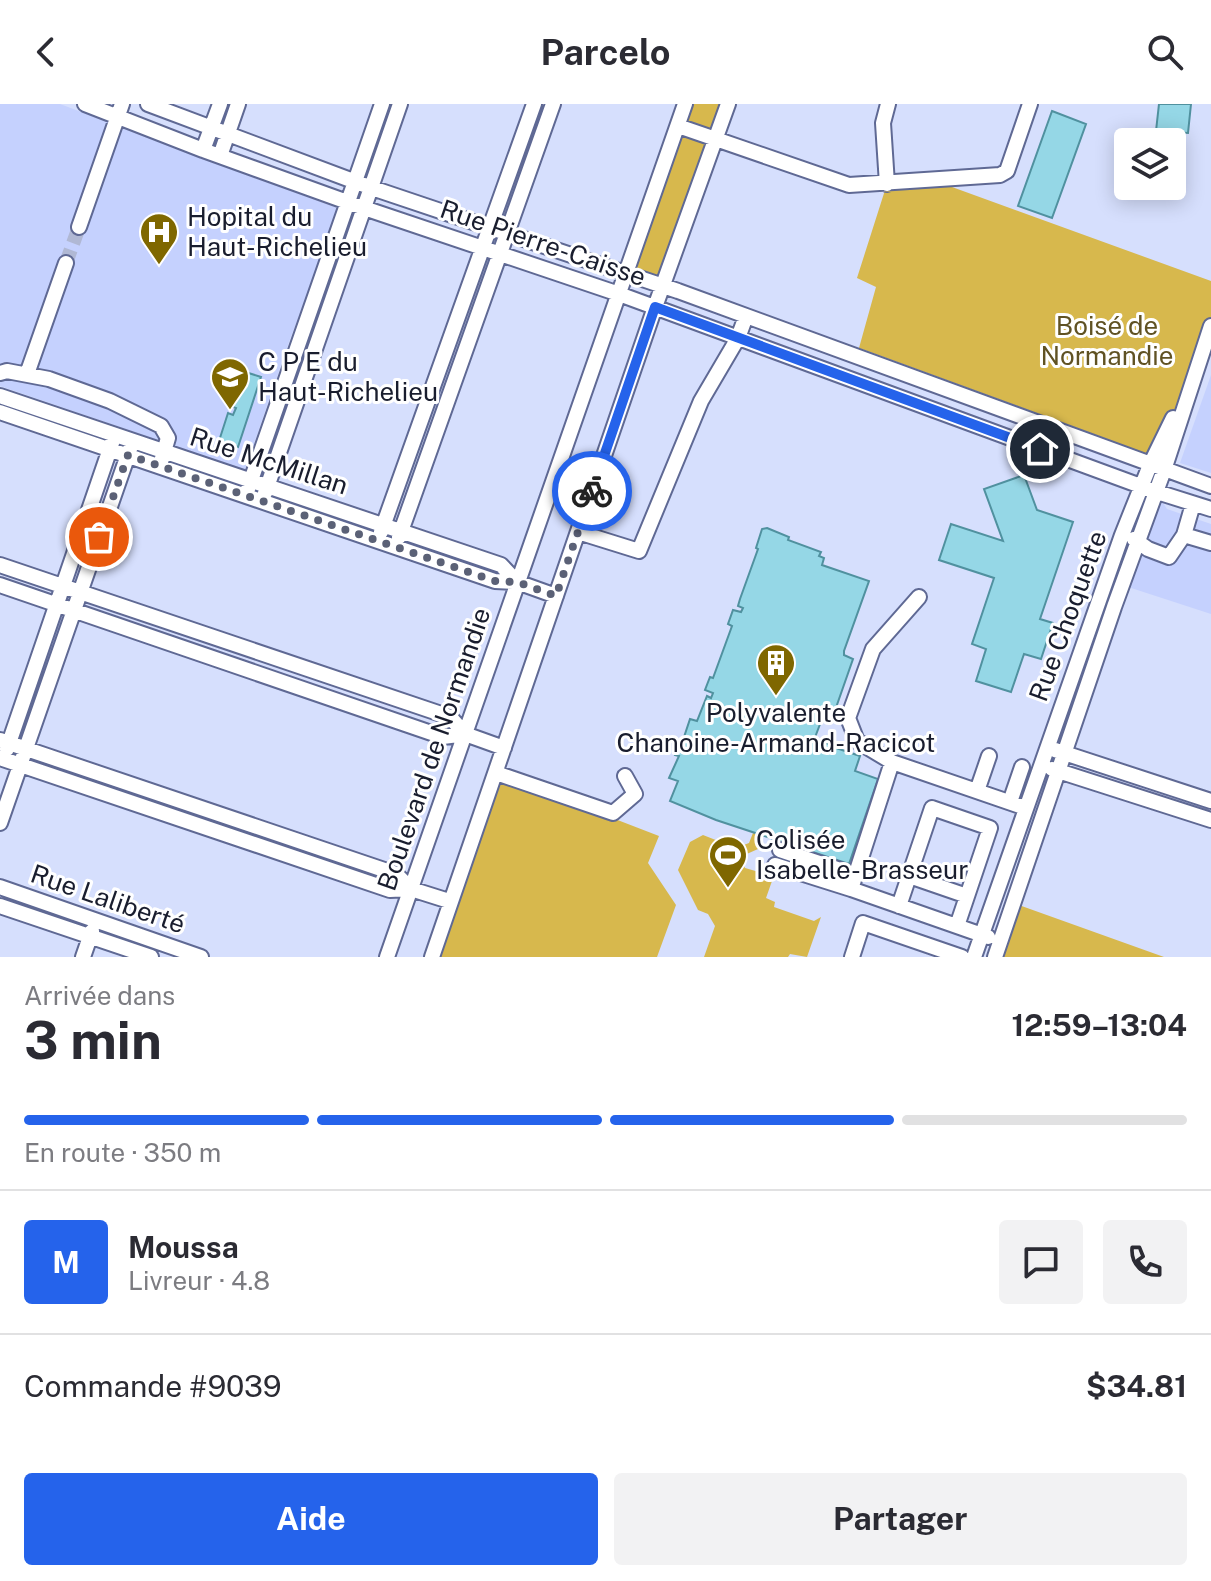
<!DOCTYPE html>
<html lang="fr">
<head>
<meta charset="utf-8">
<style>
  body { margin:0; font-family:"Public Sans",sans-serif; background:#f2f2f3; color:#2b2b33; height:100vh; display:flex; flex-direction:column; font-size:30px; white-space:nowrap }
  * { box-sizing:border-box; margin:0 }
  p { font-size:26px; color:#7c7c81 }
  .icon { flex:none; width:44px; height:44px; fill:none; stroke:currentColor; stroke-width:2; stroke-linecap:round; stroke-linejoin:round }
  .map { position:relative; height:853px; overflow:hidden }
  .details { display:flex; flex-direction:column; background:#fff; flex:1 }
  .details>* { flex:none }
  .fabs { position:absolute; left:1114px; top:24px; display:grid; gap:16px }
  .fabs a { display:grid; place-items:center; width:72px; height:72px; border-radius:8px; background:#fff; box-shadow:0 4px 20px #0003; font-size:40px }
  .pin { position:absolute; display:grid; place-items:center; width:68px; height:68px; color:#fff; margin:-34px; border:4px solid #fff; border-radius:50%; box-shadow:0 2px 8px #0007 }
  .courier { position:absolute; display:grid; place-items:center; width:80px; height:80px; margin:-40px; border:6px solid #2563eb; border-radius:50%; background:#fff; color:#222; box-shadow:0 2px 10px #0007 }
  .head em { font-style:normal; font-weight:700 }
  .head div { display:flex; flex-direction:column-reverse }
  .head { display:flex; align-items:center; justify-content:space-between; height:136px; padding:0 24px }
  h1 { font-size:52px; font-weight:700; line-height:60px }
  .bar { display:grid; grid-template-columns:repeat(4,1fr); gap:12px 8px; align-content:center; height:96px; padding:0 24px }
  .bar i { height:10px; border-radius:6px; background:#e1e1e2 }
  .bar .current { background:#2563eb }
  .bar p { grid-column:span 4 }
  .line { display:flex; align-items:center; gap:20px; padding:0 24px; border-top:2px solid #e1e1e2 }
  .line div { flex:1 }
  .round { display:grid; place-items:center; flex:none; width:84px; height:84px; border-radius:8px; background:#f2f2f3 }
  .button { display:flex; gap:16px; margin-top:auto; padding:16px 24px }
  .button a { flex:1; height:92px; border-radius:8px; background:#2563eb; color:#fff; font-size:32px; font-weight:700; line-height:92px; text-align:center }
  .button a+a { background:#f2f2f3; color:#2b2b33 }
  header { display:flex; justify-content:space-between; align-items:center; height:104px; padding:0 24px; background:#fff; font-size:36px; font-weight:700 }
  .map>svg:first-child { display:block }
  .built { fill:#c5d1fe }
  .green { fill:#d7b84d }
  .building { fill:#95d7e6; stroke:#50919f; stroke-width:2 }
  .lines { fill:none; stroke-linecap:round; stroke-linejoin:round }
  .minor-tunnel { stroke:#b0b8d4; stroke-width:14; stroke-dasharray:14 7; stroke-linecap:butt }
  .minor-casing { stroke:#5f6994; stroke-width:18 }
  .minor { stroke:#fff; stroke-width:14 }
  .done { stroke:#5b6176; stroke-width:8; stroke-dasharray:0 14.4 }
  .route { stroke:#2563eb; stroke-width:10 }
  .labels { text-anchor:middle; stroke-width:6; stroke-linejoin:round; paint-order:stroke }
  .poi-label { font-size:26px; fill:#191d2e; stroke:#fff; text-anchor:start }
  .street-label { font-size:26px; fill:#191d2e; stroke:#fff }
  .park-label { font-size:26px; fill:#605223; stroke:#fff }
</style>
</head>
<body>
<header><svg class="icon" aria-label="back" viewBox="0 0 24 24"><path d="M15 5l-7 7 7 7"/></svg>Parcelo<svg class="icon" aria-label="search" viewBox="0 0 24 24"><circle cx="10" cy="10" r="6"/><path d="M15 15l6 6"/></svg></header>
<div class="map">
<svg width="1211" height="853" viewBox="0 0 1211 853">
  <rect width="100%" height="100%" fill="#d6dffd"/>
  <path class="built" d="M0 0H60L340 105 289 238 245 366 0 282Z
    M1211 271V369L1180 359Z
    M1156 388 1167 405 1211 420V510L1122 481Z"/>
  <path class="green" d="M685 0H729L663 182 627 170Z
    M941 79 1211 177V219L1186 292 1151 359 1107 335 859 244 876 183 857 174 886 83Z
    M496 669 659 732 648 759 676 801 657 853H427Z
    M753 729 762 732 758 745 740 753 745 764 759 768 758 772 772 777 766 794 775 798 774 803 814 817 821 813 807 853 790 850 788 853H704L715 822 708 810 698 806 678 766 690 738 703 731 736 744 749 739Z
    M1016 800 1164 853H997Z"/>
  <path class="building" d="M1159 0H1191L1188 29 1156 27Z
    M1052 7 1086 20 1052 114 1018 102Z
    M239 266 261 273 238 343 219 337 228 309 233 311 236 304 228 301Z
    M1024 371 1037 406 1073 418 1040 515 1053 519 1041 555 1024 550 1011 588 976 577 986 545 972 540 994 474 939 456 951 420 1003 437 984 385Z
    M767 424 789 433 788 436 821 448 819 452 824 454 822 461 869 477 844 547V551L853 555 832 615 830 618 822 615 814 636 833 641V643L860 652 855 667 878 675 849 760 716 716 670 697 678 677 669 674 679 652 675 651 676 647 682 639 690 615 697 617 707 592 711 594 713 589 705 586 710 573 713 574 732 522 728 520 733 506 741 508 743 504 738 502 740 495 758 445 756 444 762 425Z"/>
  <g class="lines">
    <path class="minor-tunnel" d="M66 159 79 123"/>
    <defs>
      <path id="minor" d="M85 0 203 46 364 104 619 190 1157 388 1211 405
        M148 0 372 84 678 187 1211 382
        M678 22 849 81 1000 71 1007 67 1030 0
        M203 46 220 0
        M220 52 238 0
        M887 80 883 19 888 0
        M79 123 122 0
        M0 269 7 267 49 275 110 297 161 322 168 334 161 358
        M27 270 66 159
        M0 292 501 461 517 478
        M0 308 495 477 517 478 556 492
        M248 385 382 0
        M265 389 400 0
        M381 428 534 0
        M578 428 639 447 701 297 738 234 746 212
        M1184 431 1211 439
        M399 433 553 0
        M1134 435 1148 445 1169 453 1184 431 1193 400
        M0 461 450 613 465 630 504 644
        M0 481 443 633 465 630
        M919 493 873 545 848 614 857 637 892 658 851 785 988 833
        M0 636 396 770 411 785
        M7 645 113 336
        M1055 646 1211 697
        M0 654 390 786 411 785 449 797
        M892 658 1026 704
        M1052 665 1211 716
        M496 669 613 709 635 690 625 672
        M977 687 989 652
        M1010 698 1022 663
        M0 719 130 345
        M780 746 855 771
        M775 761 851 785
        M909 772 967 792
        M0 783 201 853
        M0 802 151 853
        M899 802 932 704 990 724 957 822
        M83 853 92 827
        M387 853 685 0
        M432 853 655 203 728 0
        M852 853 863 819 962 853
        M974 853 1122 431 1150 361 1173 314
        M995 853 1114 503 1164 366 1211 222"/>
    </defs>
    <use href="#minor" class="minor-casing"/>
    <use href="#minor" class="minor"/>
  </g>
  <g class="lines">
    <path class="done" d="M99 433 128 351 495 477 517 478 556 492 592 387"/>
    <path class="route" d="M592 387 655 203 1040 345"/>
  </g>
  <defs>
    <symbol id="hospital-pin" viewBox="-11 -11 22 30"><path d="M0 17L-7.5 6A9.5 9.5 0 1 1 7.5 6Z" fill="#7f6700" stroke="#fff"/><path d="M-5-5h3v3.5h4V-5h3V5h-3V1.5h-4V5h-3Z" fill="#fff"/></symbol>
    <symbol id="school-pin" viewBox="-11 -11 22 30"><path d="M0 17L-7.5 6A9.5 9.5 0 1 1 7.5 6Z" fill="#7f6700" stroke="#fff"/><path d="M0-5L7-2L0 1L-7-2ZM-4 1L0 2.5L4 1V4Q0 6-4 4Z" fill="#fff"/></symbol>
    <symbol id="building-pin" viewBox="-11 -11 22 30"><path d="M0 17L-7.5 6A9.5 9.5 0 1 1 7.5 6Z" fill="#7f6700" stroke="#fff"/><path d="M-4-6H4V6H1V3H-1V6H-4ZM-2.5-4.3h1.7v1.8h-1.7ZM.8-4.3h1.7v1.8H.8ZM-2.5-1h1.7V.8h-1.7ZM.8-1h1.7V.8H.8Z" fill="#fff"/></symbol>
    <symbol id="stadium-pin" viewBox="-11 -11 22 30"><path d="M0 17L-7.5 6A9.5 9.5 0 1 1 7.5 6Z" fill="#7f6700" stroke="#fff"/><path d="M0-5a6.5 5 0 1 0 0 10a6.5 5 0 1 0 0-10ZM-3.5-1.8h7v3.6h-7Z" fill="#fff"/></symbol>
  </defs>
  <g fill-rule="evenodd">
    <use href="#hospital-pin" x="137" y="106" width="44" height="60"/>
    <use href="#school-pin" x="208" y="251" width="44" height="60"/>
    <use href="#building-pin" x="754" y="537" width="44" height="60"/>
    <use href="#stadium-pin" x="706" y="729" width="44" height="60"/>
  </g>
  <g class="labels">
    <g class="poi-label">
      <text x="187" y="122">Hopital du<tspan x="187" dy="30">Haut-Richelieu</tspan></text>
      <text x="258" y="267">C P E du<tspan x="258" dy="30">Haut-Richelieu</tspan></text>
      <text x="776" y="618" text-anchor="middle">Polyvalente<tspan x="776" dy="30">Chanoine-Armand-Racicot</tspan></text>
      <text x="756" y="745">Colisée<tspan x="756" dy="30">Isabelle-Brasseur</tspan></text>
    </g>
    <g class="street-label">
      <text transform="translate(543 139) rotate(19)" y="9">Rue Pierre-Caisse</text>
      <text transform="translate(269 357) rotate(18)" y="9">Rue McMillan</text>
      <text transform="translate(1068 512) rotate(-70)" y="9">Rue Choquette</text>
      <text transform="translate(434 645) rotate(-71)" y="9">Boulevard de Normandie</text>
      <text transform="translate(108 795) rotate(19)" y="9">Rue Laliberté</text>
    </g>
    <g class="park-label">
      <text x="1107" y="231">Boisé de<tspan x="1107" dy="30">Normandie</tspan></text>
    </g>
  </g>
</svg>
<div class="fabs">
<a><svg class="icon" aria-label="layers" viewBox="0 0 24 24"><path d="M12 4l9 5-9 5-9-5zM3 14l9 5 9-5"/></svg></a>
</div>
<div class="pin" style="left:99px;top:433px;background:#ea580c"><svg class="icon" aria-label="bag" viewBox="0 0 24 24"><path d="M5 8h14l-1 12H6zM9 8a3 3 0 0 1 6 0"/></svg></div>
<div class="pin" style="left:1040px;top:345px;background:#1f2937"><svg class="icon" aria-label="home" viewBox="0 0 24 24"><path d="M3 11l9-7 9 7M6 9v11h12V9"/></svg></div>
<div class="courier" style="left:592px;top:387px"><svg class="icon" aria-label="bike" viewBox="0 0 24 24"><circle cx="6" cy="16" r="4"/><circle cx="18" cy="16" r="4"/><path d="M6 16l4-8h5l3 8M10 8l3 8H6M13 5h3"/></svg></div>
</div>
<section class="details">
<div class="head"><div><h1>3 min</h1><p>Arrivée dans</p></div><em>12:59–13:04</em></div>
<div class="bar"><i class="current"></i><i class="current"></i><i class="current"></i><i></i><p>En route · 350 m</p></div>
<div class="line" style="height:144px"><b class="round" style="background:#2563eb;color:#fff">M</b><div><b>Moussa</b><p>Livreur · 4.8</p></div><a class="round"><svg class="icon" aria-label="chat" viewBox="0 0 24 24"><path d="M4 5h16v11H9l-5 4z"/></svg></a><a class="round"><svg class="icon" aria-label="phone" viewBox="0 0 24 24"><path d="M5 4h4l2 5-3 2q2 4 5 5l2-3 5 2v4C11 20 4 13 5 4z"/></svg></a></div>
<div class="line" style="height:104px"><div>Commande #9039</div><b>$34.81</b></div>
<div class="button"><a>Aide</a><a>Partager</a></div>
</section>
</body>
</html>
